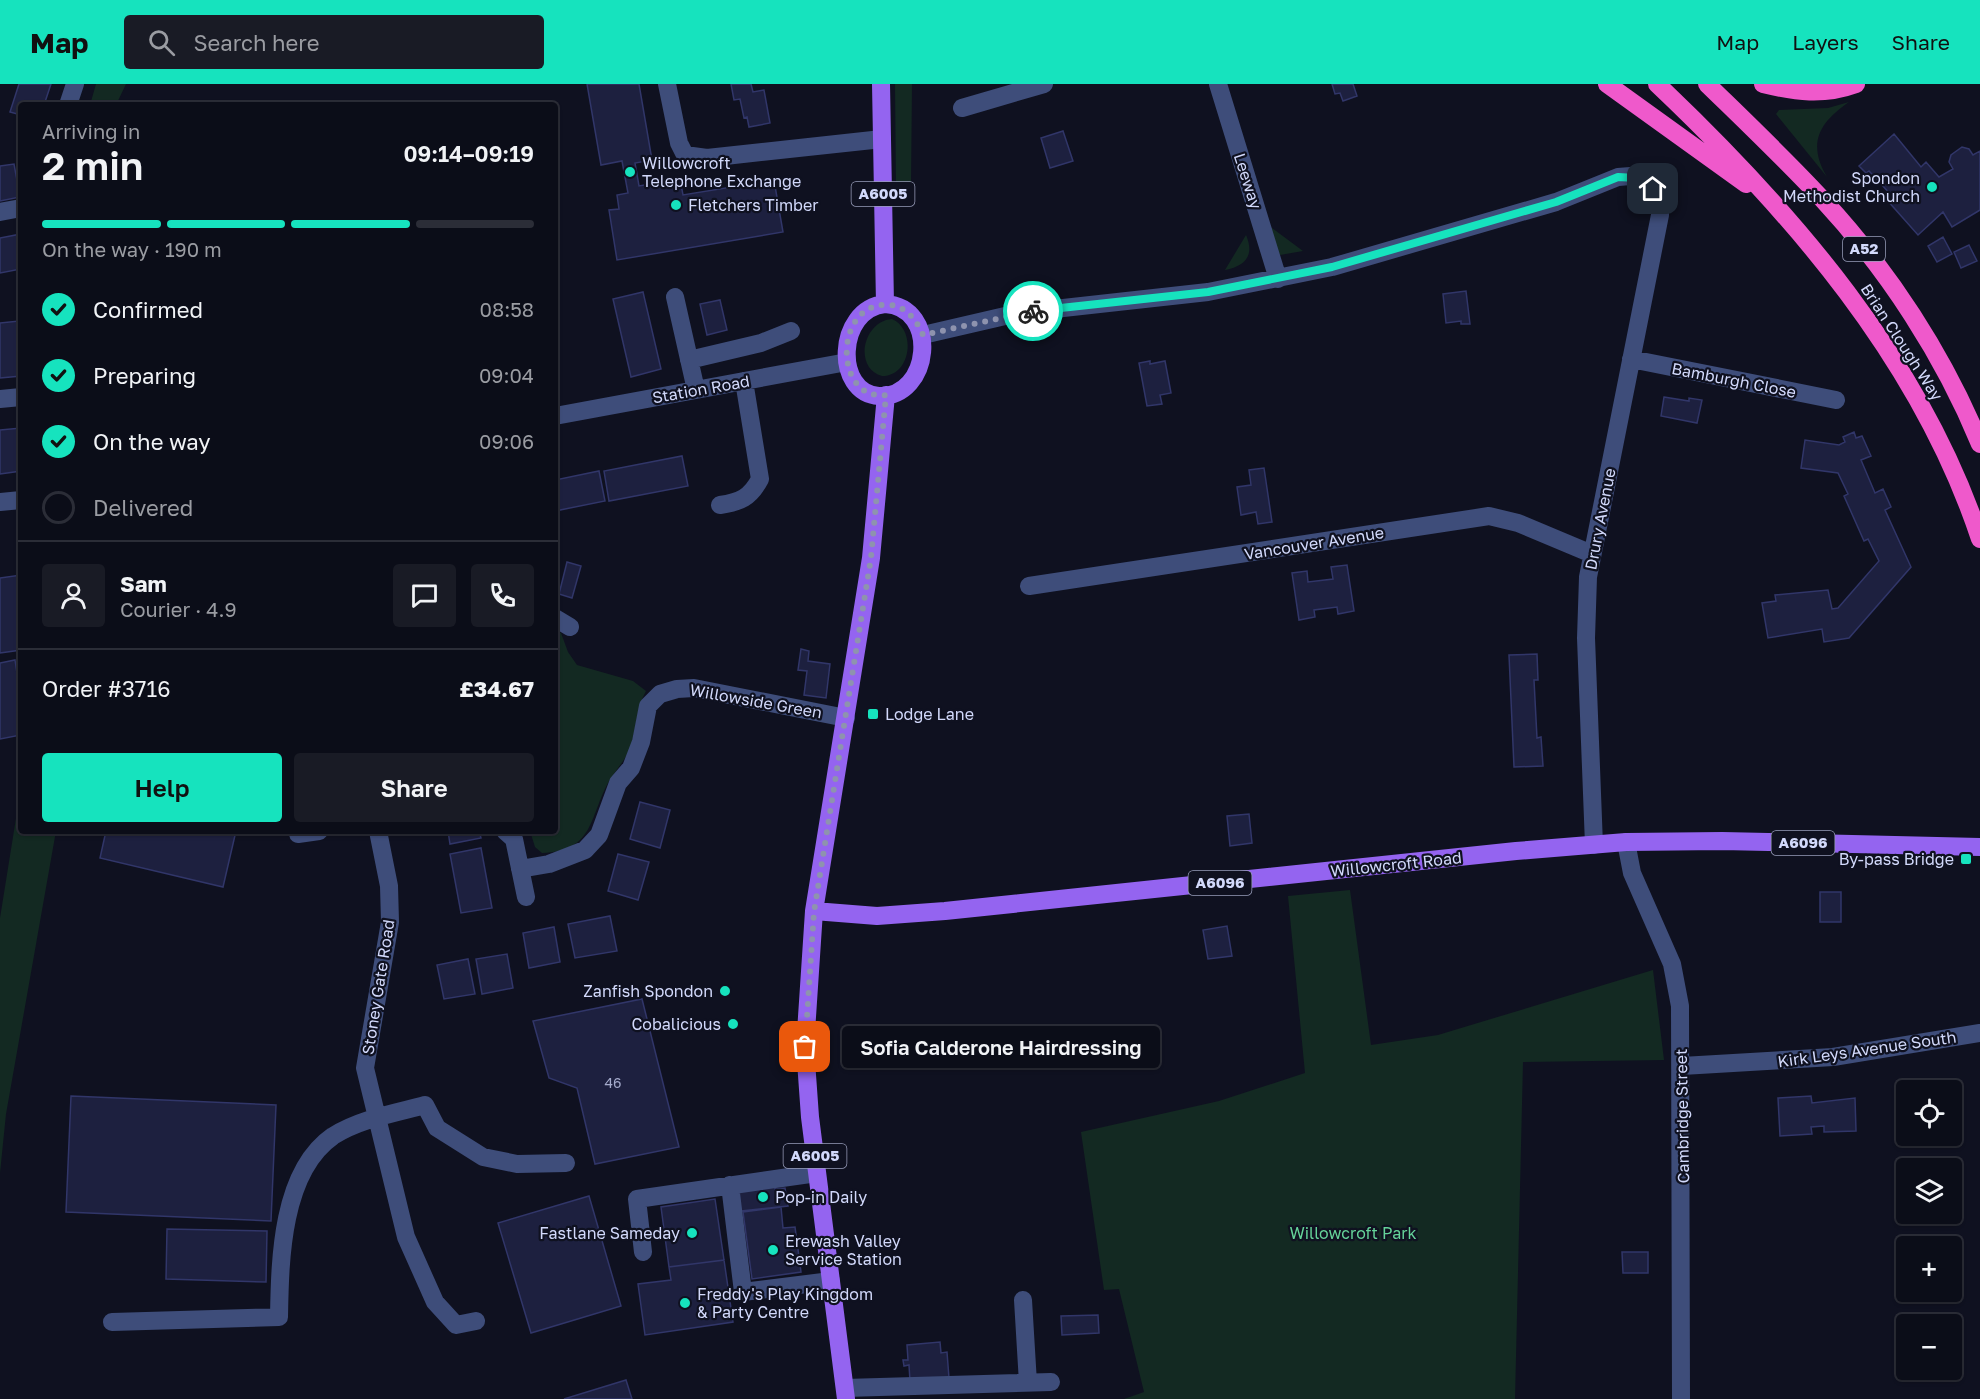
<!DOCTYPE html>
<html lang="en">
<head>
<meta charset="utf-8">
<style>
  body { margin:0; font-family:"Golos Text",sans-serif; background:#191b25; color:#f1f3f6; height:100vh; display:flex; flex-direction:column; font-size:22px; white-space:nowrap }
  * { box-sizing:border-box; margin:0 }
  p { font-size:20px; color:#9a9ca2 }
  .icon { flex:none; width:33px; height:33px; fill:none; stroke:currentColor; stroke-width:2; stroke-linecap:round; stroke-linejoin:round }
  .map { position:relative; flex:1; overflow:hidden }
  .panel { position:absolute; left:18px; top:18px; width:540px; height:732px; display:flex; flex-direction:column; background:#0b0d18; border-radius:6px; box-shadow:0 2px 4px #0004,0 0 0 2px #2b2d37 }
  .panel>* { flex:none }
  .fabs { position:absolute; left:1896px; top:996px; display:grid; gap:12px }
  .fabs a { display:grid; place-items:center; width:66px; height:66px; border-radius:6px; background:#0b0d18; box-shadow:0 2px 4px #0004,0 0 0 2px #2b2d37; font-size:30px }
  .pin { position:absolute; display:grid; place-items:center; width:51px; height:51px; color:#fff; margin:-26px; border-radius:12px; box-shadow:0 3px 9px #0006 }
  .courier { position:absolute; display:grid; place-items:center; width:60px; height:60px; margin:-30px; border:4px solid #16e3be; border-radius:50%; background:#fff; color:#222; box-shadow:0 2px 8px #0007 }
  .bubble { position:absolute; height:42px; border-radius:6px; background:#0b0d18; box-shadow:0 2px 4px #0004,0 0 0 2px #2b2d37; font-size:20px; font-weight:600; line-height:42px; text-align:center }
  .head em { font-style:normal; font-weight:600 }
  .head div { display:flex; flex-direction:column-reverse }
  .head { display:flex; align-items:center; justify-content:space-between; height:102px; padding:0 24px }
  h1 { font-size:39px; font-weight:600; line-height:45px }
  .bar { display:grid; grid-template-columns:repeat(4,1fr); gap:9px 6px; align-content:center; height:72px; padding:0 24px }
  .bar i { height:8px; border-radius:4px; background:#2b2d37 }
  .bar .selected { background:#16e3be }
  .bar p { grid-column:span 4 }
  .line { display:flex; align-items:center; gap:15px; padding:0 24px; border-top:2px solid #2b2d37 }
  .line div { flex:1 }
  .round { display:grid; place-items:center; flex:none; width:63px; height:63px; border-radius:6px; background:#191b25 }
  ol { padding:0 24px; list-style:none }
  li { display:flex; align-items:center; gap:18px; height:66px }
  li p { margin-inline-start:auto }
  li .icon { padding:6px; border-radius:50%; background:#16e3be; color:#111; stroke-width:4 }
  li:last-child { color:#9a9ca2 }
  li i { width:33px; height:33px; border:3px solid #2b2d37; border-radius:50% }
  .button { display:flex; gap:12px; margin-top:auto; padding:12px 24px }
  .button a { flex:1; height:69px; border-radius:6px; background:#16e3be; color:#111; font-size:24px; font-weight:600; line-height:69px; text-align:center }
  .button a+a { background:#191b25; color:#f1f3f6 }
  header { display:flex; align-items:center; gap:36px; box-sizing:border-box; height:84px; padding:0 30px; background:#16e3be; color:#111 }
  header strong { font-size:28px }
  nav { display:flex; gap:33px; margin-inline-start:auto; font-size:21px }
  .search { width:420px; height:54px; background:#191b25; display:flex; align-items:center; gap:15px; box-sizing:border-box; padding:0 21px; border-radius:6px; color:#9a9ca2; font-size:22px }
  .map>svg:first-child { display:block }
  .green { fill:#132922 }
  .building { fill:#1d203f; stroke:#313669; stroke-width:1.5 }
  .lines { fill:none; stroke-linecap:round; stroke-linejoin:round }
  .minor { stroke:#3e4d7a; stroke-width:18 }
  .major { stroke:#9464f0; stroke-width:18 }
  .highway { stroke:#ef59cb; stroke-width:18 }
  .done { stroke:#8e93ae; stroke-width:6; stroke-dasharray:0 10.8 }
  .route { stroke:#16e3be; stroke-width:8 }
  .poi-dot { fill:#16e3be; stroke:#0f1120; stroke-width:2 }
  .labels { text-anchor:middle; stroke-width:4.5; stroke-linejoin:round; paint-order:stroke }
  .number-label { font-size:14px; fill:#a5abcc }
  .shield { fill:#0f1120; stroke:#989db9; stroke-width:1.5 }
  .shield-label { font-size:15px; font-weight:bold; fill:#d2d9fb }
  .poi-label { font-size:16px; fill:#d2d9fb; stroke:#0f1120; text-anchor:start }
  .street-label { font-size:16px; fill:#d2d9fb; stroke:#0f1120 }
  .park-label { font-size:16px; fill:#65d399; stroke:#0f1120 }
</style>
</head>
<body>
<header>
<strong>Map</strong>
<div class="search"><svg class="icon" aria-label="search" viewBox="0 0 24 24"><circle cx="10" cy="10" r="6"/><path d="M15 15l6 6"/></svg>Search here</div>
<nav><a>Map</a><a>Layers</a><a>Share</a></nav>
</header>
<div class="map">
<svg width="1980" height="1315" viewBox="0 0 1980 1315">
  <rect width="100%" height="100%" fill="#0f1120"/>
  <path class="green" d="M96 0H126L116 21H90Z
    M895 0H912L911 100 896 101Z
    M1849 18C1819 39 1807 59 1827 93L1776 30 1779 26 1828 24Z
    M1264 138 1303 167 1280 171Z
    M1246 151C1255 172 1245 182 1225 186Z
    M892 235C917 246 911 292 882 292 853 284 863 237 892 235Z
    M555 545 561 549 568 568 577 581 633 597 646 607C636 626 637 639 632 659 627 675 616 685 608 699 589 734 594 767 542 769L535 763 530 747H555Z
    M21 703V747H56L6 1030 0 1089V834Z
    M1350 806 1371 961 1438 951 1653 886 1664 976 1523 978 1515 1315H1124L1144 1308 1119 1205 1104 1206 1081 1048 1219 1017 1305 989 1288 812Z"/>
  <path class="building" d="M19 0H51L44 21H21V31L10 28Z
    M587 0H639L652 76 635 79 639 102 680 95 683 111 774 96 783 148 617 176 609 126 619 125 617 111 628 109 622 77 601 81Z
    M731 0H751L753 8 764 6 770 39 749 43 747 33 744 34 740 15 734 16Z
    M1332 0H1353L1357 12 1343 17 1340 9 1335 10Z
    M1063 47 1073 77 1050 84 1041 54Z
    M1894 50 1921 83 1926 78 1939 93 1953 85 1949 78 1951 71 1962 63 1969 65 1973 71 1980 67V126L1952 143 1943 128 1918 151 1887 116 1892 112 1869 87 1866 89 1859 82Z
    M14 80 20 113 0 117V82Z
    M21 150V185L0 189V154Z
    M1943 153 1952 170 1937 178 1928 162Z
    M1969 161 1977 177 1961 184 1954 168Z
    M1466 207 1470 240H1461V237L1446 239 1443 210Z
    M643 208 661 285 631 293 613 215Z
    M720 216 727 246 707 251 700 220Z
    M19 237 21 292 0 294V239Z
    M1150 277V280L1165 277 1171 309 1160 311 1162 320 1147 322 1139 279Z
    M555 288 559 305 555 306Z
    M1664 313 1689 317V314L1702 316 1697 339 1661 332Z
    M21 344V387L0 390V346Z
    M1854 348 1856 354 1862 352 1871 372 1861 376 1875 409 1883 405 1891 423 1885 426 1911 483 1849 554 1824 558 1822 545 1768 554 1762 519 1776 517 1775 511 1828 506 1832 525 1838 524 1879 477 1868 455 1864 457 1844 412 1848 410 1838 389 1801 384 1805 356 1839 361 1845 358 1843 353Z
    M682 372 688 402 609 417 604 387Z
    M1264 384 1272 438 1258 440 1256 428 1241 431 1237 403 1251 401 1249 386Z
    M599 387 605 417 555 427V396Z
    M567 478 581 482 572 514 559 510Z
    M1347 481 1354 527 1338 530 1337 523 1314 526 1315 533 1299 536 1292 489 1307 487 1308 498 1333 495 1331 483Z
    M21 491V566L0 569V494Z
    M801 565 809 567 808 577 830 580 826 614 804 611 807 587 798 586Z
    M1537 570 1538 596H1534L1537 654 1541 653 1543 682 1514 683 1509 571Z
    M15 576 21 616V651L0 655V579Z
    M640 718 670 726 660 764 630 755Z
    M1249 730 1252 759 1230 762 1227 732Z
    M106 747H236L223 803 100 774Z
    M448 747H479L481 754 450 760Z
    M481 764 492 824 461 829 450 770Z
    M618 770 649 778 638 816 608 807Z
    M1820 808H1841V838H1820Z
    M610 832 617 867 575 874 568 840Z
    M1227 842 1232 872 1208 875 1203 846Z
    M554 843 560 878 529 884 523 849Z
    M507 870 513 904 482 910 476 875Z
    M468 875 475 910 444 915 437 881Z
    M642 915 679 1063 595 1080 577 1004 549 994 533 937Z
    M71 1012 276 1021 271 1137 66 1128Z
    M1811 1012 1812 1019 1855 1014 1856 1047 1824 1048V1042L1811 1043 1812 1050 1780 1052 1778 1014Z
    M774 1097 775 1105 785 1104 788 1122 741 1127 737 1101Z
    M589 1112 621 1222 531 1249 498 1139Z
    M715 1115 724 1176 669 1183 661 1123Z
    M781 1123 783 1144 795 1143 801 1188 752 1195 743 1128Z
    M167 1145 267 1147 266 1198 166 1195Z
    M1622 1168H1648V1189H1623Z
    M724 1176 733 1238 645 1251 638 1200 671 1196 669 1183Z
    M1098 1231 1099 1249 1062 1251 1061 1232Z
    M940 1258 941 1269 947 1268 949 1294 910 1297 909 1281 904 1282 903 1276H908L907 1261Z
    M626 1296 632 1315H564Z"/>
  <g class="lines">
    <path class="minor" d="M667 0 679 59 685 71 707 74 882 55
      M1218 0 1278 195
      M68 21 75 0
      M962 24 1044 0
      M0 128 21 124
      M675 213 696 306
      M923 251 1018 229 1208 208 1332 183 1556 118 1618 93 1631 92 1649 101 1660 117V131L1588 493 1586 554 1594 761
      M1631 275 1836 316
      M689 276 761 259 791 247
      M0 315 21 313
      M555 332 847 278
      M0 418 21 416
      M720 421C740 418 750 414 760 395L744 297
      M1029 502 1489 432 1518 439 1592 470
      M555 534 570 543
      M378 747 389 802 390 838 365 984 406 1153 435 1218 456 1241 476 1237
      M505 747 514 755 526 813
      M298 750 319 747
      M1626 758 1632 789 1672 880 1680 922 1681 1315
      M520 785 549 780 585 766 599 751 618 699 631 684 641 658 648 622 660 610 677 605 694 604 846 634
      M1682 982 1833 973 1980 949
      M730 1101 743 1208 831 1197
      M643 1168 637 1115 817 1089
      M1023 1216 1028 1299
      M112 1238 279 1233C280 1177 281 1088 333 1052 360 1035 395 1029 425 1021L437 1044 483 1073 517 1080 566 1079
      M845 1304 1051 1298"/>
    <path class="major" d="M881 0 885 220
      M885 220C940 223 931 314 879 312 834 310 836 225 885 220Z
      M814 827 877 832 945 827 1516 767 1626 758 1722 757 1980 763
      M846 1315 810 1033 805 963 814 827 871 474 886 311"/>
    <path class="highway" d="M1607 0 1746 100
      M1657 0C1792 128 1921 276 1980 455
      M1707 0C1746 38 1786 76 1823 116 1888 186 1944 272 1980 360
      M1763 0C1796 8 1823 12 1856 0"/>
  </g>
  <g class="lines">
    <path class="done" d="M805 963 814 828 871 474 886 311C833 318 833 216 890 221 906 222 917 237 923 251L1033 227"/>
    <path class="route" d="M1033 227 1208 208 1332 183 1556 118 1618 93 1636 94 1653 105"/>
  </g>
  <g class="poi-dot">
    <circle cx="630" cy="88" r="6"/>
    <circle cx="1932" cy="103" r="6"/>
    <circle cx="676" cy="121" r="6"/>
    <rect x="867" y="624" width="12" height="12" rx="3"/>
    <rect x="1960" y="769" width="12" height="12" rx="3"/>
    <circle cx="725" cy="907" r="6"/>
    <circle cx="733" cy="940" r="6"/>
    <circle cx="763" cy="1113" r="6"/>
    <circle cx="692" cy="1149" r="6"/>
    <circle cx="773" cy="1166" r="6"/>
    <circle cx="685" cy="1219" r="6"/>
  </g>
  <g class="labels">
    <g class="number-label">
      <text x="613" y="1004">46</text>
    </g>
    <g class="shield">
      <rect x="851.5" y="98" width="63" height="24" rx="4.5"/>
      <rect x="1843" y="153" width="42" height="24" rx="4.5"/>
      <rect x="1771.5" y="747" width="63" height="24" rx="4.5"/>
      <rect x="1188.5" y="787" width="63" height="24" rx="4.5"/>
      <rect x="783.5" y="1060" width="63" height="24" rx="4.5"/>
    </g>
    <g class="shield-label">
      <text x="883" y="115">A6005</text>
      <text x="1864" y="170">A52</text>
      <text x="1803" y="764">A6096</text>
      <text x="1220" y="804">A6096</text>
      <text x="815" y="1077">A6005</text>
    </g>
    <g class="poi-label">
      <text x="642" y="85">Willowcroft<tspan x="642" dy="18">Telephone Exchange</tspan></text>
      <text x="1920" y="100" text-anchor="end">Spondon<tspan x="1920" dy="18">Methodist Church</tspan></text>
      <text x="688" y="127">Fletchers Timber</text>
      <text x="885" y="636">Lodge Lane</text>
      <text x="1954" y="781" text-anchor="end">By-pass Bridge</text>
      <text x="713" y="913" text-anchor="end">Zanfish Spondon</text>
      <text x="721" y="946" text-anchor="end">Cobalicious</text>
      <text x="775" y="1119">Pop-in Daily</text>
      <text x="680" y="1155" text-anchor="end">Fastlane Sameday</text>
      <text x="785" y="1163">Erewash Valley<tspan x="785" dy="18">Service Station</tspan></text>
      <text x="697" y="1216">Freddy's Play Kingdom<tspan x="697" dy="18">&amp; Party Centre</tspan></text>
    </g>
    <g class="street-label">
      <text transform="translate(1248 97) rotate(72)" y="6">Leeway</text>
      <text transform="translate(1902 258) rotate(57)" y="6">Brian Clough Way</text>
      <text transform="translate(1734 296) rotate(11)" y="6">Bamburgh Close</text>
      <text transform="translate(701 305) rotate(-10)" y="6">Station Road</text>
      <text transform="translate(1600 435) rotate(-79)" y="6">Drury Avenue</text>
      <text transform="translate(1314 459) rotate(-9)" y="6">Vancouver Avenue</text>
      <text transform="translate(756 617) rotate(10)" y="6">Willowside Green</text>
      <text transform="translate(1396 780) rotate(-6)" y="6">Willowcroft Road</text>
      <text transform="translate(378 903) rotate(-81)" y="6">Stoney Gate Road</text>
      <text transform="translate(1867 965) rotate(-8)" y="6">Kirk Leys Avenue South</text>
      <text transform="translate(1682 1032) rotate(-91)" y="6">Cambridge Street</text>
    </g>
    <g class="park-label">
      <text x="1353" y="1155">Willowcroft Park</text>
    </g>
  </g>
</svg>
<div class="fabs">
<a><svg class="icon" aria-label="locate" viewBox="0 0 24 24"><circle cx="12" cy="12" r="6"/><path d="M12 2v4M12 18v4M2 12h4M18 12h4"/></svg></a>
<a><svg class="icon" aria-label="layers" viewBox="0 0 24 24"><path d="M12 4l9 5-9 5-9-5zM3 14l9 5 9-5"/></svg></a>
<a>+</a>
<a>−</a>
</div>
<div class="pin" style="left:805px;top:963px;background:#ea580c"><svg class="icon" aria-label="bag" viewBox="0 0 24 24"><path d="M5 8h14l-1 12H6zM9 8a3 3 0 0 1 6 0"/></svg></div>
<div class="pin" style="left:1653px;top:105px;background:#1f2937"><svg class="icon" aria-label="home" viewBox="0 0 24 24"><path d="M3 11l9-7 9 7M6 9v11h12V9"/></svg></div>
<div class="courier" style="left:1033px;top:227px"><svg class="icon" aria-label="bike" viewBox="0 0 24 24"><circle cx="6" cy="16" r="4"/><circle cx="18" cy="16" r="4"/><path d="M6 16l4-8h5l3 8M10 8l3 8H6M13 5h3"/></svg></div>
<div class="bubble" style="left:842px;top:942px;width:318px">Sofia Calderone Hairdressing</div>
<section class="panel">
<div class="head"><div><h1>2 min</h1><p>Arriving in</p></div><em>09:14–09:19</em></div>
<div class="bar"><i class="selected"></i><i class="selected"></i><i class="selected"></i><i></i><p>On the way · 190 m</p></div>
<ol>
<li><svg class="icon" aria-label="check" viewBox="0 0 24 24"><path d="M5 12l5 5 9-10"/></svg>Confirmed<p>08:58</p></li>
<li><svg class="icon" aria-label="check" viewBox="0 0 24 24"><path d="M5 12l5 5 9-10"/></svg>Preparing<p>09:04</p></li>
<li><svg class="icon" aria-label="check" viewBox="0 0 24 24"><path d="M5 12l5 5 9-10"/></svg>On the way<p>09:06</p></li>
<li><i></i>Delivered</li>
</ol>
<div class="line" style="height:108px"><a class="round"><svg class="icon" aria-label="person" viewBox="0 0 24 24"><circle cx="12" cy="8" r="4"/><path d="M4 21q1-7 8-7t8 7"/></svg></a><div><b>Sam</b><p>Courier · 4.9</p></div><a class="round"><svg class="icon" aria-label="chat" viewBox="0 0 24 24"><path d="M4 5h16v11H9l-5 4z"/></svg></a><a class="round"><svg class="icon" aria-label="phone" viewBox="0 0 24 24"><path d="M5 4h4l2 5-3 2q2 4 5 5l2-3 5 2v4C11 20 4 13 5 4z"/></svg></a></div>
<div class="line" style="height:78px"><div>Order #3716</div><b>£34.67</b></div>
<div class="button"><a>Help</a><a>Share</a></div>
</section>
</div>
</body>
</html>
